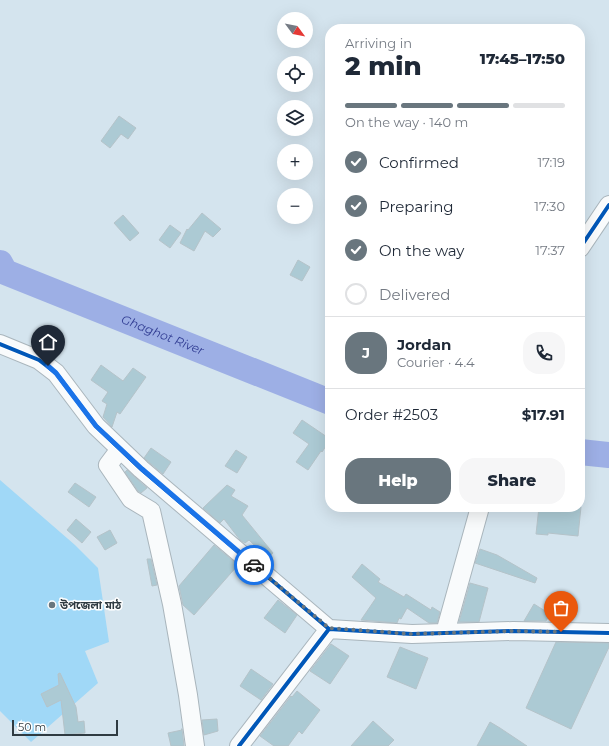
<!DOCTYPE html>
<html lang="en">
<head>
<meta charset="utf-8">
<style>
  body { margin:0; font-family:Montserrat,"Noto Sans Bengali",sans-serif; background:#f6f6f7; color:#1f2937; height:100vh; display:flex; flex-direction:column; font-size:15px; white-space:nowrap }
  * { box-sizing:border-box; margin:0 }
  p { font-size:13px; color:#747a83 }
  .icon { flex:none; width:22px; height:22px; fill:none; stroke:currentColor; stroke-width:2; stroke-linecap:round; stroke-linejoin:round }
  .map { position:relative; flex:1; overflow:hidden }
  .sheet { position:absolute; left:325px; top:24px; width:260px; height:488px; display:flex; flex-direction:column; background:#fff; border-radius:16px; box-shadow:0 4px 16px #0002 }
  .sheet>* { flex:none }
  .needle { width:26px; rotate:122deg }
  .tools { position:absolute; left:277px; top:12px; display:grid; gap:8px }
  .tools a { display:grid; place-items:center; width:36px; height:36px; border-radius:50%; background:#fff; box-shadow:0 4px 16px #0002; font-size:20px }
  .scale { position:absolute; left:12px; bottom:10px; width:106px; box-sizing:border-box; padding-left:4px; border:2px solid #2f3b42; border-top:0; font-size:11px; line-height:14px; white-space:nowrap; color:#2f3b42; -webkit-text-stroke:3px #fff; paint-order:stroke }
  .pin { position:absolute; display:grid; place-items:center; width:34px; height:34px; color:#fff; margin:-41px -17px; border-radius:50% 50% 50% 0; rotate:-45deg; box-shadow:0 0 4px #0007 }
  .pin .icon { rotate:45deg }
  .courier { position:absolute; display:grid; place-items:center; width:40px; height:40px; margin:-20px; border:3px solid #1a73e8; border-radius:50%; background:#fff; color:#222; box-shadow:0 1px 5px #0007 }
  .headline em { font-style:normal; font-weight:800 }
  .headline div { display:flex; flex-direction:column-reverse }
  .headline { display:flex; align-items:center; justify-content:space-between; height:68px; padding:0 20px }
  h1 { font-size:26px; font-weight:800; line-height:30px }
  .bar { display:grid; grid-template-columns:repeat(4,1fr); gap:6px 4px; align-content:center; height:48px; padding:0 20px }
  .bar i { height:5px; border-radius:3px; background:#e0e1e3 }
  .bar .active { background:#69767e }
  .bar p { grid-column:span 4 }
  .line { display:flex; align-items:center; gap:10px; padding:0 20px; border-top:1px solid #e0e1e3 }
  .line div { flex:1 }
  .round { display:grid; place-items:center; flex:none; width:42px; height:42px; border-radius:16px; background:#f6f6f7 }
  ol { padding:0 20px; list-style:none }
  li { display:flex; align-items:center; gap:12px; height:44px }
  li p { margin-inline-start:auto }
  li .icon { padding:4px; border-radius:50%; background:#69767e; color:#fff; stroke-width:4 }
  li:last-child { color:#747a83 }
  li i { width:22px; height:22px; border:2px solid #e0e1e3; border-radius:50% }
  .button { display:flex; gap:8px; margin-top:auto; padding:8px 20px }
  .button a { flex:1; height:46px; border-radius:16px; background:#69767e; color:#fff; font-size:16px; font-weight:800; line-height:46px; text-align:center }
  .button a+a { background:#f6f6f7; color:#1f2937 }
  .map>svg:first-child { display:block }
  .pitch { fill:#a0d8f7 }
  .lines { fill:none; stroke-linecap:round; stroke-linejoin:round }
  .river { stroke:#9dafe5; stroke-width:26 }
  .building { fill:#accad4; stroke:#b5c3c9 }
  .minor-casing { stroke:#a9b5bc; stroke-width:20 }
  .minor { stroke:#f9fbfc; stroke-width:18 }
  .cycleway-casing { stroke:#fff; stroke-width:6 }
  .cycleway { stroke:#0057b8; stroke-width:4 }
  .done { stroke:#69767e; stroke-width:4; stroke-dasharray:0 7.2 }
  .route { stroke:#1a73e8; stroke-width:5 }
  .poi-dot { fill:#69767e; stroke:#fff; stroke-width:1.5 }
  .labels { text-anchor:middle; stroke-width:3; stroke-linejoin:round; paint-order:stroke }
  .poi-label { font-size:11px; font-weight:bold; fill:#2f3b42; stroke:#fff; text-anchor:start }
  .water-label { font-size:12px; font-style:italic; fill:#313d93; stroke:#fff }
</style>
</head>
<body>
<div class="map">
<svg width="609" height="746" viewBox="0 0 609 746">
  <rect width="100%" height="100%" fill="#d4e4ee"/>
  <path class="pitch" d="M0 480 75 545 98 568 109 642 85 651 98 683 31 742 0 711Z"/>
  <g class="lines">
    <g class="river">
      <path id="s1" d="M0 263 5 272 330 402"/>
      <path d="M580 452 609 455"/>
    </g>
  </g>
  <path class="building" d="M119 116 136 128 128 139 121 134 110 148 101 141Z
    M202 213 221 229 213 237 205 231 194 251 180 243 187 229 188 230Z
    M123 215 139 233 130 241 114 223Z
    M170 225 181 233 170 248 159 240Z
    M298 260 310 267 302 281 290 275Z
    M101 365 123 381 133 368 146 377 120 414 117 412 112 427 103 417 107 404 102 401 108 392 91 380Z
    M302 420 330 439V440L322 452 321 451 308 470 296 462 309 444 293 433Z
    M151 448 171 462 163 474 144 458Z
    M236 450 247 457 237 473 225 466Z
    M127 470 147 488 141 493 138 491 125 472Z
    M75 483 96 497 89 507 68 492Z
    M227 485 235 490 231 496 248 506 242 515 273 553 268 558 249 540 245 543 240 540 224 519 220 523 203 508Z
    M539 507H581L578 536 548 533V535L536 534Z
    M76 519 91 532 82 543 67 530Z
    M110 530 117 543 105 550 97 537Z
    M214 545 238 565 194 615 183 605 179 586Z
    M480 549 497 555 537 578 535 583 475 563Z
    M147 559H151L157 585 152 586Z
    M362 564 380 579 378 582 404 597 406 594 431 610 432 607 440 612 437 623H429L407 608 401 619 399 618 397 623 361 620 376 598 352 577Z
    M470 583 488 588 479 622H459Z
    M278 600 297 615 285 633 264 618Z
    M534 604 550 614 546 621H524Z
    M556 642 609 643V647L571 729 526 708Z
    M331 644 349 656 330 684 310 671Z
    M400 647 428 658 416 689 387 677Z
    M251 669 273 684 261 700 240 686Z
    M60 673 76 707 78 722 84 721 85 733 65 735 61 700 47 707 41 694 59 685 58 674Z
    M297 691 320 710 302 734 299 731 288 746H274L260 736 291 696 292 697Z
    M217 719 218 731 204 735 202 720Z
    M373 721 394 740 388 746H351Z
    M490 722 500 728 527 746H477Z
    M181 729H182L184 746H171L168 733 182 730Z"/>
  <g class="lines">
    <defs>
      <path id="minor" d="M580 248 609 205
        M0 344 39 360 56 373 96 426 141 469 329 629
        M120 449 108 465 131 499 151 511 172 604 188 695 195 746
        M445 633 480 507
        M239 746 329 629 412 634 513 631 609 633"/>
    </defs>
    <use href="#minor" class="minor-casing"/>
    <use href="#minor" class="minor"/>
    <defs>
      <path id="cycleway" d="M580 248 609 205
        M0 344 39 360 56 373 96 426 141 469 329 629
        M239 746 329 629 412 634 513 631 609 633"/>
    </defs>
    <use href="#cycleway" class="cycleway-casing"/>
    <use href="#cycleway" class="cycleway"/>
  </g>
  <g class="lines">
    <path class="done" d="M254 565 329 628 412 634 513 631 561 632"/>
    <path class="route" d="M48 366 56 373 96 426 142 469 254 565"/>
  </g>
  <circle class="poi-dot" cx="52" cy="605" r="4"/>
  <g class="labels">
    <g class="poi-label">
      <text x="60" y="609">উপজেলা মাঠ</text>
    </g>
    <g class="water-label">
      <text dy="4" stroke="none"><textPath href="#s1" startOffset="180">Ghaghot River</textPath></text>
    </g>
  </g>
</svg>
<div class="tools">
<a><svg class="needle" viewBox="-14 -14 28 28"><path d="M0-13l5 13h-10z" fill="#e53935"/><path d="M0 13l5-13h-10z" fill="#747a83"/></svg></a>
<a><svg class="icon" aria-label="locate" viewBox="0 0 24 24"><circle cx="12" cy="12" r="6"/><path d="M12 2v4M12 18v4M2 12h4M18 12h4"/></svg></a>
<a><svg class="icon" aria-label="layers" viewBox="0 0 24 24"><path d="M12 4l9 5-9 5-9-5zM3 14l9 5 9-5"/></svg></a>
<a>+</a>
<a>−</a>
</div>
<div class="scale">50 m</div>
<div class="pin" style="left:561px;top:632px;background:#ea580c"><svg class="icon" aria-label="bag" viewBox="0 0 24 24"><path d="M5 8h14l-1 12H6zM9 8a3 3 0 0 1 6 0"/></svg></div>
<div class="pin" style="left:48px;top:366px;background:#1f2937"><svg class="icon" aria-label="home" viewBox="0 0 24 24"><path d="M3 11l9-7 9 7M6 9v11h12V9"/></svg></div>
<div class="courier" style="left:254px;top:565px"><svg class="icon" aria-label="car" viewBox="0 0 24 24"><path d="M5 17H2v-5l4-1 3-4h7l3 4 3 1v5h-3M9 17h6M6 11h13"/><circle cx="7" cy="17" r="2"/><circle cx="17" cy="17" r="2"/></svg></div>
<section class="sheet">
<div class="headline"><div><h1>2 min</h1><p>Arriving in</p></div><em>17:45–17:50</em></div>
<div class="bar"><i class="active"></i><i class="active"></i><i class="active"></i><i></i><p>On the way · 140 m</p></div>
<ol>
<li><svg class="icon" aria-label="check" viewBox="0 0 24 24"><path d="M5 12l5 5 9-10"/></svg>Confirmed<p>17:19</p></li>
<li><svg class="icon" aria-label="check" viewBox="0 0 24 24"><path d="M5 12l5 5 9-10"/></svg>Preparing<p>17:30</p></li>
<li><svg class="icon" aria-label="check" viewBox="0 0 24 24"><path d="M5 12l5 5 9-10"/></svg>On the way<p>17:37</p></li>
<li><i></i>Delivered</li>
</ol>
<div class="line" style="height:72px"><b class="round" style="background:#69767e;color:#fff">J</b><div><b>Jordan</b><p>Courier · 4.4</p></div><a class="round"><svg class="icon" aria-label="phone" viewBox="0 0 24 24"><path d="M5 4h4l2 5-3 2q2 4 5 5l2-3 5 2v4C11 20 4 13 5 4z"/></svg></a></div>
<div class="line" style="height:52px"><div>Order #2503</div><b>$17.91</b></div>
<div class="button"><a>Help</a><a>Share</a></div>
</section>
</div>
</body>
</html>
